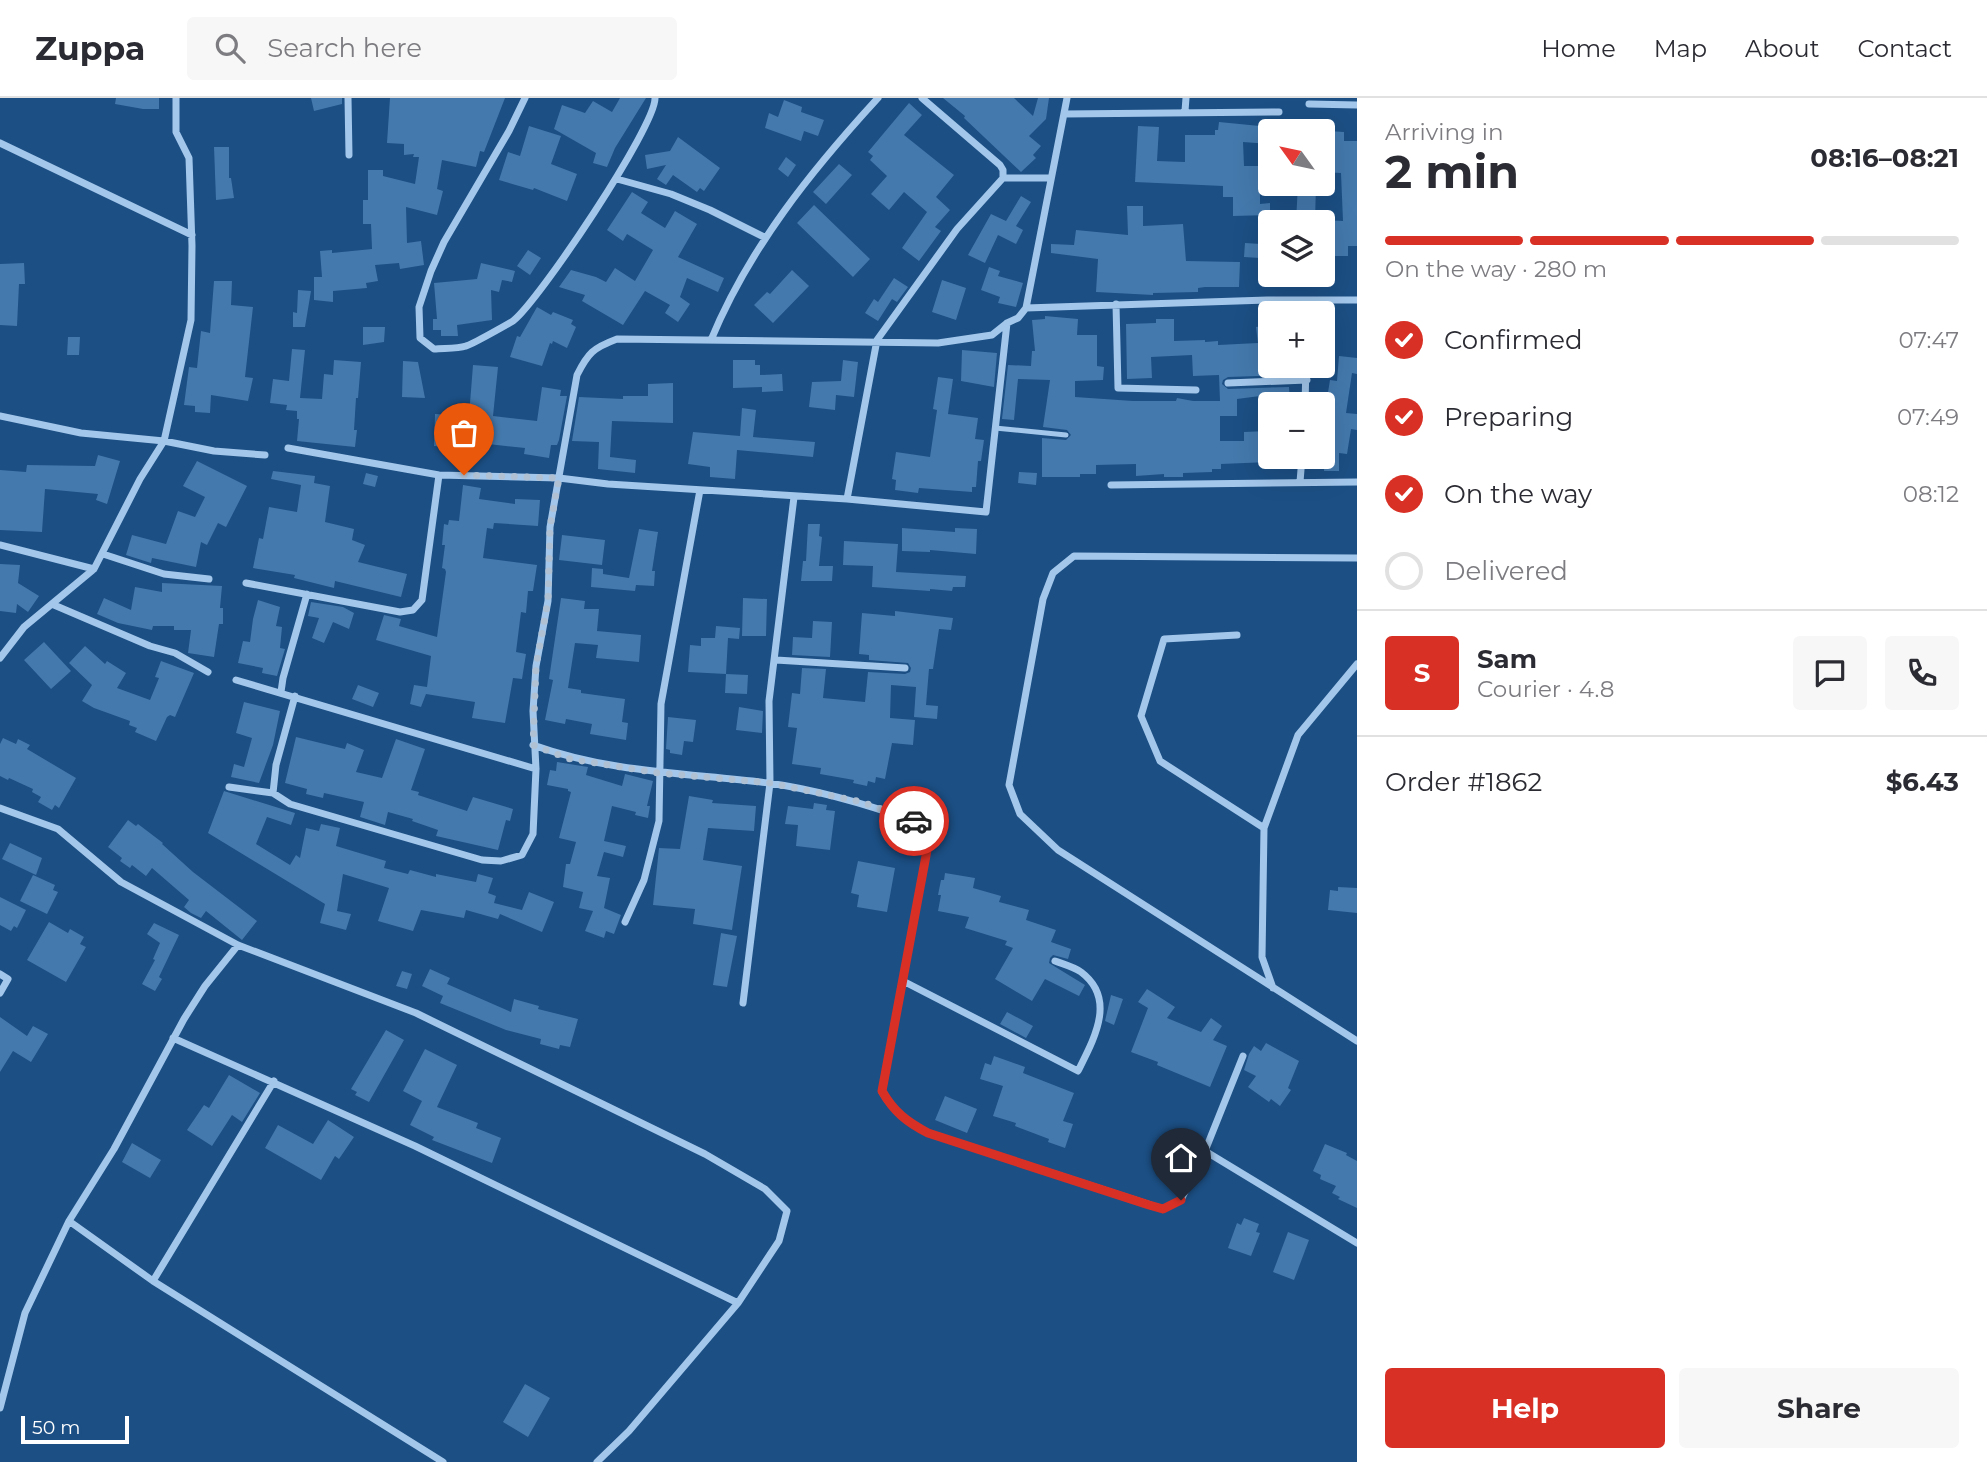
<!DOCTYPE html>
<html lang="en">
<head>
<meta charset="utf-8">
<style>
  body { margin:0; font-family:Montserrat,sans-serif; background:#f7f7f7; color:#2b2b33; height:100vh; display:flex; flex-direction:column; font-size:26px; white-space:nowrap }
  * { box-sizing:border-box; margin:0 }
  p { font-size:23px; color:#7c7c81 }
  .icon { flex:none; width:38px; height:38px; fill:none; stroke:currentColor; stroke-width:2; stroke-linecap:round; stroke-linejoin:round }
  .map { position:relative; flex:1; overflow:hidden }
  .side { display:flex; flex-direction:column; background:#fff; width:630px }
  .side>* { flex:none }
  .needle { width:46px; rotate:303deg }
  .tools { position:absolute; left:1258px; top:21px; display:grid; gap:14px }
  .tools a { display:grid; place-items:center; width:77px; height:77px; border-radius:7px; background:#fff; box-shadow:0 7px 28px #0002; font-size:35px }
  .scale { position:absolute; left:21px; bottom:18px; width:108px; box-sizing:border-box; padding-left:7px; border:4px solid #fff; border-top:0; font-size:19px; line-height:24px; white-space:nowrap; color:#fff; -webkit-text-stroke:5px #1c4f84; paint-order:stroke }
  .pin { position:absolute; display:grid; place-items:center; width:60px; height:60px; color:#fff; margin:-72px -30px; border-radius:50% 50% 50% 0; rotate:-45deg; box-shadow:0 0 7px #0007 }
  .pin .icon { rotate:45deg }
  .courier { position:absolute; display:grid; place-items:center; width:70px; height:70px; margin:-35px; border:5px solid #d93025; border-radius:50%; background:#fff; color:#222; box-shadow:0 2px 9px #0007 }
  .headline em { font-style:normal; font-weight:700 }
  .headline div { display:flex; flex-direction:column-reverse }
  .headline { display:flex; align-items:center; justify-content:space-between; height:119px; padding:0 28px }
  h1 { font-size:46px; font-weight:700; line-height:52px }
  .bar { display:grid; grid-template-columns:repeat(4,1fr); gap:10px 7px; align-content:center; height:84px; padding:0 28px }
  .bar i { height:9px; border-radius:5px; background:#e1e1e2 }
  .bar .on { background:#d93025 }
  .bar p { grid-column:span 4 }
  .line { display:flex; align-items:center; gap:18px; padding:0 28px; border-top:2px solid #e1e1e2 }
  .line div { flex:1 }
  .round { display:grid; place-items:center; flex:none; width:74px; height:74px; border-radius:7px; background:#f7f7f7 }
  ol { padding:0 28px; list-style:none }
  li { display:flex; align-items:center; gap:21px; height:77px }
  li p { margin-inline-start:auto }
  li .icon { padding:7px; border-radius:50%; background:#d93025; color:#fff; stroke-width:4 }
  li:last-child { color:#7c7c81 }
  li i { width:38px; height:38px; border:4px solid #e1e1e2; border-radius:50% }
  .cta { display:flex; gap:14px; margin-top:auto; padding:14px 28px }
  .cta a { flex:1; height:80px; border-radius:7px; background:#d93025; color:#fff; font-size:28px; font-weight:700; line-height:80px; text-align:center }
  .cta a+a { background:#f7f7f7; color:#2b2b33 }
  header { display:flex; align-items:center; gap:42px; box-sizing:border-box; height:98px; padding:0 35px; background:#fff; border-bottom:2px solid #e1e1e2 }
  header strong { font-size:33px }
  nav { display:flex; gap:38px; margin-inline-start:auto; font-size:24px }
  .search { width:490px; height:63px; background:#f7f7f7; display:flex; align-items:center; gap:18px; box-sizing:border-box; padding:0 24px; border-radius:7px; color:#7c7c81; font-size:26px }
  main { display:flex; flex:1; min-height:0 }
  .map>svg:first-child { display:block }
  .building { fill:#4479ad }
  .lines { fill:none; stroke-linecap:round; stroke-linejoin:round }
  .lane { stroke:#a3c7eb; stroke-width:5 }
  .street { stroke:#a3c7eb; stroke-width:7 }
  .done { stroke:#b0c1d4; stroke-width:7; stroke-dasharray:0 12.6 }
  .route { stroke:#d93025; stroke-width:9 }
</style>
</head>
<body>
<header>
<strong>Zuppa</strong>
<div class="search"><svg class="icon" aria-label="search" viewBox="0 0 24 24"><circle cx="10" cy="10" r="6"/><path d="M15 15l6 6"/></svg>Search here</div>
<nav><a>Home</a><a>Map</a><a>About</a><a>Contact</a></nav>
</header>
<main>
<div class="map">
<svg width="1357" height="1364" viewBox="0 0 1357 1364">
  <rect width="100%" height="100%" fill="#1c4f84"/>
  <path class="building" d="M116 0H159V11H143L115 6Z
    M311 0H342V6L314 13Z
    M390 0H505L484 54 480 53 476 69 442 62 437 91 443 93 437 117 406 109 407 145 421 143 424 167 400 171 399 165 375 167 378 183 366 185 367 190 333 193V204L314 202V179H322L320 153 332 152V155L372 151 371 126H363V102H368V72H383V78L415 86 419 59H413L414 56 404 57V46L387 45Z
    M620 0H646L615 50 607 69 593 65 596 55 554 31 562 7 585 15 593 3 612 14Z
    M943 0H1014L1033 18 1038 0H1049L1046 21 1029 38 1041 48 1033 57 1036 60 1021 74 964 20 965 18Z
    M784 2 802 9 801 14 824 22 818 38 804 33 801 43 765 30 769 15 778 19Z
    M909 5 922 17 904 37 954 77 936 99 950 112 935 129 941 133 919 163 902 150 927 114 904 94 889 112 871 96 887 78 870 62 873 58 868 54Z
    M1219 24 1270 29V46L1243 44 1244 68H1260V106L1270 105V117L1233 118V99H1223V88L1135 84 1138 28 1159 29 1157 63 1185 64V37H1215V32H1218Z
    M529 28 561 38 551 66 577 76 567 103 534 90 533 92 499 82 508 54 520 58Z
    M1328 33 1344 34V43H1357V148H1348V158H1323V122L1343 123 1341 75 1323 74V56H1328Z
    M678 39 720 70 704 93 700 90 697 94 673 77 666 87 657 81 666 67 647 71 645 57 670 53Z
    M214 49H229V80H231L234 100 216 102Z
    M786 59 796 67 788 79 778 71Z
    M839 66 852 77 826 106 813 94Z
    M1298 86H1316L1315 124H1296Z
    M632 94 648 104 641 115 665 130 675 113 697 126 678 159 724 180 718 194 687 180 680 199 690 206 678 224 665 215 670 207 645 193 623 227 582 203 585 197 559 189 571 172 596 179 606 184 615 170 635 183 653 152 627 136 623 143 607 132Z
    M1021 98 1031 104 1016 128 1023 132 1016 146 998 137 985 165 968 157 991 116 1006 123Z
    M814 107 870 161 853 179 797 125Z
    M1127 108H1143V128L1183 126 1186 163 1240 164 1239 189H1205L1198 190V194L1153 195V197L1096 194 1098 161 1051 155V146L1074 147 1076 132 1128 137Z
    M1245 145 1261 146 1260 160 1244 159Z
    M528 152 541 160 530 177 517 168Z
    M24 165 25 186H19L17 228 0 227V166Z
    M481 165 515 173 512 184 502 182 499 194 491 192 492 222 457 227 458 238H441V232H433V221H437L434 185 477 181Z
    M989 169 1000 173 998 178 1023 185 1016 209 998 205 1000 199 981 192Z
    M792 172 809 188 773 225 754 207 767 194 770 196Z
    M894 180 908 189 897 204 892 201 878 223 865 215 874 201 878 204Z
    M942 182 966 190 956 222 932 214Z
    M214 183H232L231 207 253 209 245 279 253 280 248 303 211 297 210 315 195 314V308L184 307 189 269 197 270 201 233 210 235Z
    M298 192 311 193 305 229H293V214L297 215Z
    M537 209 551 217 553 214 573 222 571 226 576 229 567 250 553 243 552 246 550 245 542 268 510 259 517 238 520 239Z
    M1045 218 1078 221 1077 237H1097V268L1104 269 1103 282 1075 283V299L1133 303H1176L1177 300 1193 303H1220L1219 277 1193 278 1192 257 1151 259 1152 280 1127 281 1126 226 1156 225V221H1174V243L1205 242V244L1218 243V247L1258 245 1256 229 1270 227V268H1285V277L1228 279 1223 282 1222 286 1228 291 1289 289 1290 306H1260V298L1237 301V318H1220V343H1244V334L1268 333 1269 364 1221 366V371H1212V374L1183 375V379H1164V376L1136 378V366L1096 367V376H1080V379H1042V340L1066 342 1071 337 1067 332 1043 329 1050 282 1018 281 1014 322 1002 321 1008 267 1031 268 1032 253H1035L1032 222 1045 221Z
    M363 229H385L384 244 363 247Z
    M68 239H80L79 257H67Z
    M292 251 305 252 300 300 322 301 324 276 333 277 334 262 361 264 358 300H356L354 332H357L355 349 297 343 299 321H297V313L286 312 287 307 270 305 273 281 289 283Z
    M962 252 997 255 994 289 961 283Z
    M1339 258 1357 260V276L1352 275 1346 315 1357 316V332L1351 331 1347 356 1339 355V373H1324L1327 346H1323L1326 330 1323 329V313H1325L1330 282 1337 283Z
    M733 262H755V267H760V277L782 276 783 293 762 294V289L733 290Z
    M843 262 858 264 854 299 836 297 835 312 809 309 812 284 841 283Z
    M403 263 418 264 425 300 402 299Z
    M473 267 498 269 493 318 537 323 542 289 561 292 560 298H567L559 342 557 347H551L549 360 524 356 525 350 488 346 487 354 472 352V347H468L470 331 448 330 447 349 434 348 435 316 469 318Z
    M938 279 953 281 948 316 978 320 975 341 984 342 981 363H978L976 389H972V394L919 390 918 395 895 392 896 382 892 381 896 354 930 359 937 312 933 311Z
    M673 285V325L612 323 610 359 636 362 635 375 598 371 599 344 572 343 579 299 623 301V298H648V286Z
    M742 310 756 312 753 339 815 344 813 359 737 352 735 381 710 379V369L688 366 693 334 740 338Z
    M98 357 120 363 107 406 96 402 98 396 45 391 42 434 0 432V372L26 374 27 367 95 368Z
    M197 363 247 388 226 429 218 425 207 447 201 444 196 469 152 460 151 465 126 457 132 437 166 446 178 413 195 419 205 399 183 388Z
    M273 373 315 378 314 385 330 388 325 424 354 431 352 442 365 447 358 464 407 476 401 499 335 483 334 490 294 480 295 477 253 470 259 440 263 441 269 409 297 414 301 387 271 381Z
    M1019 374 1037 375 1036 387 1018 385Z
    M366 375 378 378 375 389 363 386Z
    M463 387 481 390 479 401 515 406V401L540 402 538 428 494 425 493 431 487 430 483 460 537 467 533 493H528L526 515 521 514 516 554 526 556 522 581 513 580 505 625 472 620 475 604 426 596 421 609 410 606 414 587 427 589 431 558 376 542 384 517 401 521 399 528 437 539 446 474 445 471 442 470 445 447H442L444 426 448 427 449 422 459 423Z
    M808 426H820L819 438 822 439 819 468H833L832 483H801L803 463H806Z
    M902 430 955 434V430L977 431 976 456 930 452V454L902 453Z
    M639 431 658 434 652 473H655L654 488 636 487 635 493 591 489 592 470 603 471V476L629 480Z
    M562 437 605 442 602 467 559 462Z
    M844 443 898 446 896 474 966 478 965 489H953L952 493 930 491V493L872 489 873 468 843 467Z
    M0 466 20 467 18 485 39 498 28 514 17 506 16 515 0 513Z
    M162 485 222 488 220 510H223V526H219L214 559 188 555 191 532H174V528H153L152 532 118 525 97 516 104 500 131 512 135 489 162 494Z
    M561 500 585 503 584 511H599L597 533 641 537 639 564 596 560 598 547 575 545 568 590 581 592V595L625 601 622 624 628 625 626 642 590 636 592 626 566 621 565 626 545 622 553 582 549 581Z
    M743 500 767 501 766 538H742Z
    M258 502 280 509 276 528 282 529 280 550 285 551 277 578 262 575 263 570 238 565 243 543 250 544 253 521Z
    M311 504 343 509 354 515 349 531 333 524 324 545 312 540 319 520 308 518Z
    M895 513 953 520 951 532 939 531 933 571H929L926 607 938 608 937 621 914 619 916 589 891 587 890 620 915 622 913 647 892 645 885 681 876 679 875 685 868 683 867 688 853 685 854 682 820 676 821 670 792 666 797 630 788 629 792 595 800 596 802 570 826 571 823 600 865 604 868 574 905 576 910 574 911 570 908 565 869 562V557L859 556 862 515 895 518Z
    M813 523 832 524 830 559 792 557 793 539 812 540Z
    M716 528 740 530 739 541 728 540 726 576 688 574 690 547 701 548V540H715Z
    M44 544 71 573 51 591 24 562Z
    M85 548 105 566 107 563 126 575 117 590 150 602 159 580 155 579 161 563 194 575 175 619 170 617 167 619 156 643 135 634 137 630 129 627 130 623 94 610 82 603 92 587 69 565Z
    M726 576 748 577 747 596 725 595Z
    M358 587 379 595 373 609 352 601Z
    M244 604 280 613 273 647 259 685 231 679 234 666 244 669 252 640 236 635Z
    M739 609 763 613 762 635 736 632Z
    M668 619 696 622 693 644 684 643 682 657 670 655V652L666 651Z
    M296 639 345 651 347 645 364 652 356 674 382 680 396 641 425 651 411 692 419 694 418 697 467 713 473 699 513 711 510 723 506 722 498 752 436 738 438 732 412 723 413 721 388 714 385 727 360 719 364 704 324 695 323 700 306 696 307 691 285 685Z
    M3 640 16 646 18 641 30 647 27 651 76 680 59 710 55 707 52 712 38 704 41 699 32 694 33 691 9 680 8 682 0 678V646Z
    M557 664 588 669 586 677 622 688 625 676 653 683 647 708H650L648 720 635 717 636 714 612 708 604 743 626 748 623 759 604 754 597 778 610 780 604 810 621 817 614 836 606 833 604 840 585 833 593 813 579 810 583 794 563 789 566 766H570L576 744 559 740 571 694 568 693V691L547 687 550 672 556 673Z
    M224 693 295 715 291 727 267 719 256 746 290 767 296 757 300 760 306 730 319 733 321 726 340 730 336 748 386 763 384 770 408 776 410 772 436 779V776L476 784 478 776 493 780 488 795 496 798 494 805 522 812 529 794 554 804 542 834 500 816 498 821 466 812 464 820 421 812 413 833 378 823 389 790 343 776 337 813 351 816 346 832 320 825 325 806 208 735Z
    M689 698 713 702 712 705 756 708 754 733 708 730 703 762 742 768 732 832 693 826 695 811 653 807 659 750 680 751Z
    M814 705 827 707 826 712 835 713 830 752 796 748 798 727 785 726 788 708 813 711Z
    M128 722 136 728 138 726 163 745 162 746 193 774 257 823 242 842 206 813 201 820 191 815 184 809 189 802 152 770 146 778 132 767 130 770 120 763 122 760 108 749Z
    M10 745 42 760 36 777 2 761Z
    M858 763 895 770 887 814 857 809 859 797 851 795Z
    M945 775 975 780 973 790 1001 798 999 804 1029 812 1026 822 1056 832 1051 844 1071 851 1068 861 1053 857 1050 860 1049 865 1085 887 1079 898 1045 881 1032 903 995 881 1013 850 1005 847 1007 843 965 830 969 819 938 813 941 797H938L941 782H944Z
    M33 777 55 787 53 792 58 794 47 816 20 803Z
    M1338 789 1357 790V815L1328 812 1330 792 1338 793Z
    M0 799 26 812 17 830 14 828 11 833 0 827Z
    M49 824 68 835 70 831 84 839 80 846 86 849 66 884 27 862Z
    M154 825 179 837 159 879 162 881 155 893 142 886 155 862 153 861 160 845 147 836Z
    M721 835 737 838 727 889 713 887Z
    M430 871 450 880 447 886 511 914 514 901 539 908 538 911 578 921 570 949 560 947 559 951 540 946 541 941 506 932 440 905 443 898 422 888Z
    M402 873 412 876 407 891 396 888Z
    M1147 891 1175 909 1167 920 1201 934 1211 920 1222 928 1213 942 1227 948 1210 989 1157 967 1158 964 1131 954 1148 910 1138 904Z
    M1111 897 1123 901 1114 927 1105 923Z
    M1007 914 1033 928 1026 940 1000 926Z
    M0 919 27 938 33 928 48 936 31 964 13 953 0 974Z
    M386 932 404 942 369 1004 355 997 357 994 351 991Z
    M1266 945 1299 963 1288 990 1291 992 1280 1008 1271 1001 1269 1004 1248 989 1256 978 1244 972 1249 956 1254 948 1261 953Z
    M425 951 457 967 437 1009 478 1025 476 1030 501 1040 492 1065 432 1042 434 1039 410 1027 422 1003 403 993Z
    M994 958 1025 969 1023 975 1074 995 1063 1023 1073 1026 1065 1050 1048 1044 1049 1041 1015 1028 1016 1025 993 1018 1003 988 980 981 985 965 991 967Z
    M229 977 260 995 242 1024 232 1017 212 1048 187 1032 204 1007 209 1010Z
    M945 998 977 1011 967 1035 935 1022Z
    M328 1022 354 1039 339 1061 335 1058 321 1082 265 1050 278 1027 313 1046Z
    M1174 1032 1195 1040 1187 1063 1166 1055Z
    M132 1045 161 1062 150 1080 122 1064Z
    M1325 1046 1347 1055 1346 1057 1357 1063V1110L1338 1101 1340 1099 1332 1095 1336 1088 1320 1081 1321 1077 1313 1073Z
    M1244 1120 1259 1126 1256 1134 1260 1135 1251 1158 1228 1150 1237 1125 1241 1127Z
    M1288 1134 1309 1142 1294 1182 1273 1174Z
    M525 1286 550 1300 528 1339 503 1324Z"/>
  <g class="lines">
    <path class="lane" d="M995 330 1066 337"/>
    <path class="street" d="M348 0 349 57
      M525 0 509 33 444 144 431 173 419 209 420 240 434 251C444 250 457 251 466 248 471 247 508 226 513 223 539 203 656 28 655 0
      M1309 6 1357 7
      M1185 13 1186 0
      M1064 16 1279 14
      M0 45 192 137
      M1003 80H1050
      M617 81 671 96 710 112 764 139
      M1303 202 1304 215
      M1116 206 1118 290 1196 292
      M1026 210 1267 202H1357
      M711 242C749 150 811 73 878 0
      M1228 285 1307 282
      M1305 306 1306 268
      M0 318 81 335 164 343 214 353 265 357
      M288 350 439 377 559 380 608 386 847 401 986 414 1007 225
      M1300 384 1302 359
      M1111 387 1357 384
      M847 401 877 242 957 131 1003 80V72L1000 67 922 0
      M0 447 94 471
      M103 456 164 476 209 481
      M1357 460 1074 458 1053 475 1043 501 1009 687 1020 716 1058 752 1357 943
      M246 485 400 514 413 512 422 502 439 377
      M54 507 150 548 175 555 208 574
      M1237 537 1164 541 1141 618 1160 663 1264 730
      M0 560 24 529 94 471 140 381 164 343 191 222 192 148 189 60 176 34V0
      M776 562 905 570
      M236 582 536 671
      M281 594 283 580 307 496
      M533 647C611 675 688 675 768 685 820 692 869 707 917 724L928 747 882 994C894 1014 907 1024 928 1035L1163 1111 1181 1102 1205 1053 1243 958
      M229 689 273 695 290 706 482 762 501 763 522 757 533 736 536 671 533 613 536 568 548 503 550 429 577 277C588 255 593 250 617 241L938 245 992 237 1007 225 1018 220 1026 210 1067 0
      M273 695 276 667 295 598
      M0 710 58 731 121 784 238 847 416 915 705 1056 765 1091 787 1113 779 1143 738 1205 629 1333 597 1364
      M625 824 644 782 659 723 661 606 700 392
      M0 876 8 881 0 895
      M903 883 1078 973C1094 941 1117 901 1081 874 1074 869 1063 866 1055 863
      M1273 890 1262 859 1264 730 1298 637 1357 566
      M743 905 770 685 769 603 794 399
      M173 940 415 1048 738 1205
      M1205 1053 1357 1145
      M69 1123 153 1183 443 1364
      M153 1183 274 983
      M0 1310 25 1215 69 1123 114 1051 184 921 205 888 238 847"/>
  </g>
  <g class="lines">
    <path class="done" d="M464 377 559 380 550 429 548 503 536 568 533 647 570 661 659 675 770 685 862 704 914 723"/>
    <path class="route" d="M914 723 918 724 928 747 882 993C894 1014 907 1024 928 1035L1149 1107 1163 1111 1181 1102"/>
  </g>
</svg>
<div class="tools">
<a><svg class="needle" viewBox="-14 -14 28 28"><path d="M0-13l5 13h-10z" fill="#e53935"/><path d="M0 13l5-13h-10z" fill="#7c7c81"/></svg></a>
<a><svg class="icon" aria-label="layers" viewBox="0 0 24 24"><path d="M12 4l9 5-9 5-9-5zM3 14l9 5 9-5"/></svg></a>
<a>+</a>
<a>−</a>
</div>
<div class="scale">50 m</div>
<div class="pin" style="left:464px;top:377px;background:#ea580c"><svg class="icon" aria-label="bag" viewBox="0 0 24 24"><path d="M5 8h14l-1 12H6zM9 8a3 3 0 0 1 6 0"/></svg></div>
<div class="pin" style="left:1181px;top:1102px;background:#1f2937"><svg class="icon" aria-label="home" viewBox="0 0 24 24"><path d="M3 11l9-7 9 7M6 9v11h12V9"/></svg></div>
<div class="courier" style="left:914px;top:723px"><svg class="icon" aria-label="car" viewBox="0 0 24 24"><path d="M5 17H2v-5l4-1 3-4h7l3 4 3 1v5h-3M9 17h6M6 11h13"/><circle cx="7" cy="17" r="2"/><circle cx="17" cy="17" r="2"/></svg></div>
</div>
<section class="side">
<div class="headline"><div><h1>2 min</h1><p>Arriving in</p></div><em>08:16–08:21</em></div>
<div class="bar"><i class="on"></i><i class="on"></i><i class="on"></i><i></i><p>On the way · 280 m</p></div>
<ol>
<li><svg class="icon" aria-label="check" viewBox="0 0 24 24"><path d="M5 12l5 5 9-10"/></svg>Confirmed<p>07:47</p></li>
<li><svg class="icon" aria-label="check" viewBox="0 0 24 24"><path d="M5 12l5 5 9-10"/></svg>Preparing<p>07:49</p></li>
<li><svg class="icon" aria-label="check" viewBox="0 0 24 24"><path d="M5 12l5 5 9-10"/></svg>On the way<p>08:12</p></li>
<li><i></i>Delivered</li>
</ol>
<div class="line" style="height:126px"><b class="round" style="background:#d93025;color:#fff">S</b><div><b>Sam</b><p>Courier · 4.8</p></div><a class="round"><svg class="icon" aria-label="chat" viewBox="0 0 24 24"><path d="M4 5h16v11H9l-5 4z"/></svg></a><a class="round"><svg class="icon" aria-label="phone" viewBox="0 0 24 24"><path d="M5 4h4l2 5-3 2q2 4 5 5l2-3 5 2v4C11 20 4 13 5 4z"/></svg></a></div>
<div class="line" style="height:91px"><div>Order #1862</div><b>$6.43</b></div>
<div class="cta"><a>Help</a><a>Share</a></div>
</section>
</main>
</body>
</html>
